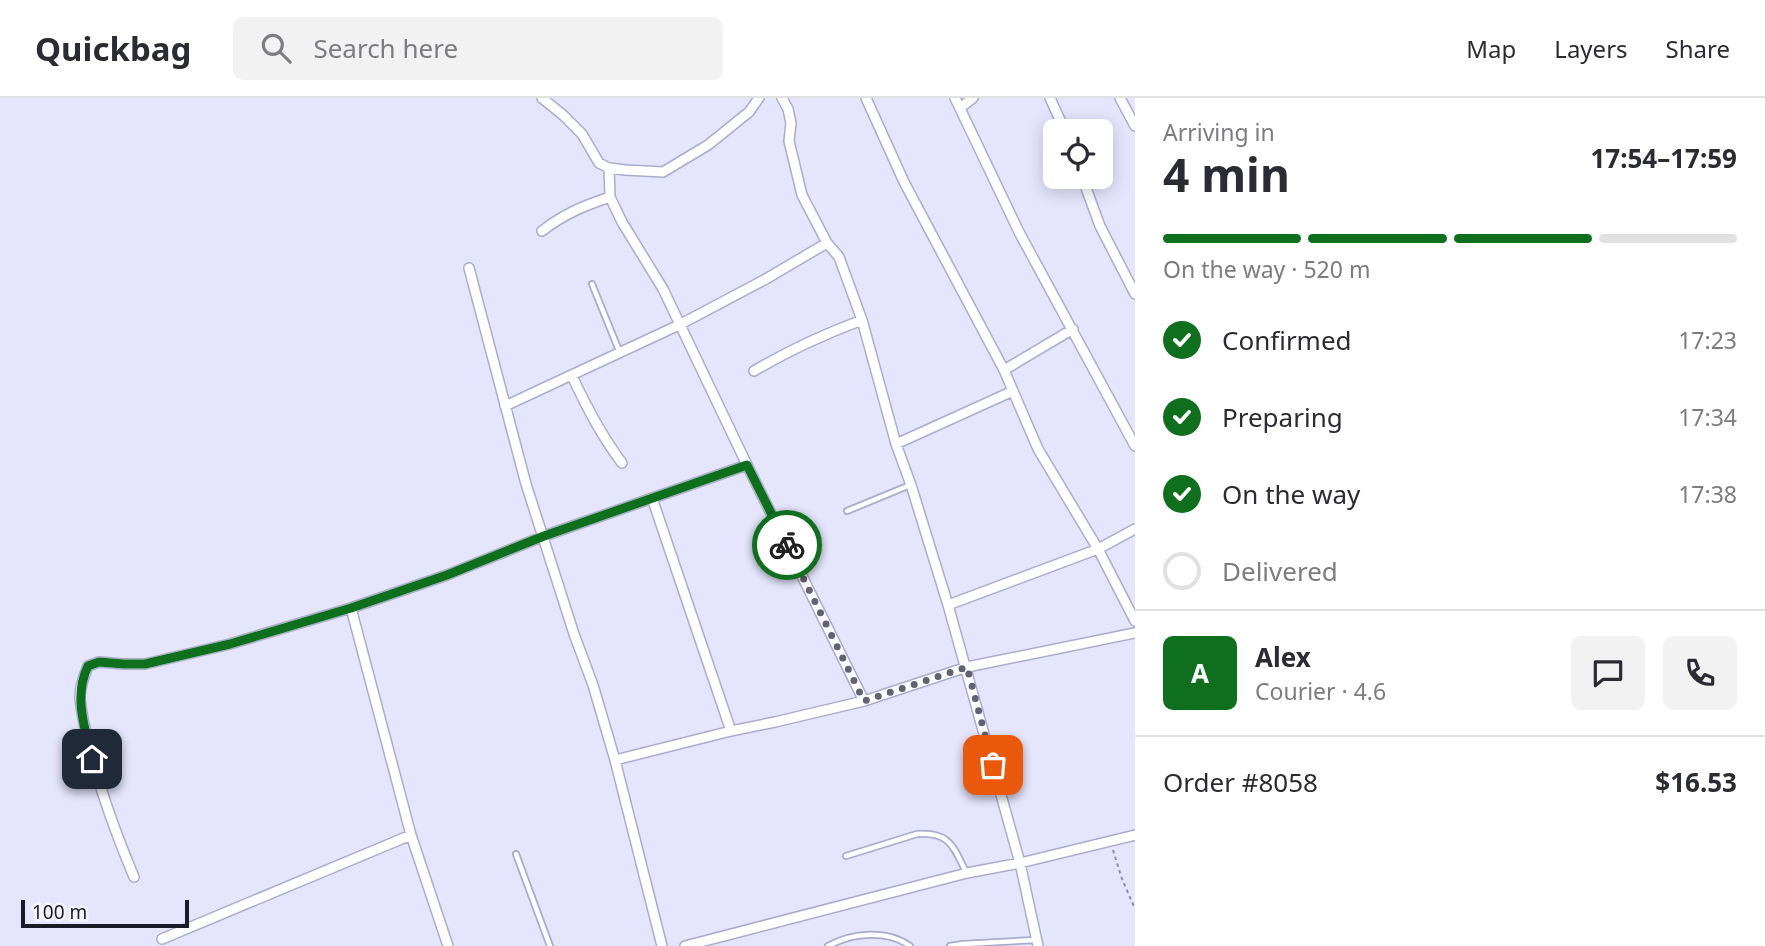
<!DOCTYPE html>
<html lang="en">
<head>
<meta charset="utf-8">
<style>
  body { margin:0; font-family:"Noto Sans",sans-serif; background:#f2f2f3; color:#2b2b33; height:100vh; display:flex; flex-direction:column; font-size:26px; white-space:nowrap }
  * { box-sizing:border-box; margin:0 }
  p { font-size:23px; color:#7c7c81 }
  .icon { flex:none; width:38px; height:38px; fill:none; stroke:currentColor; stroke-width:2; stroke-linecap:round; stroke-linejoin:round }
  .map { position:relative; flex:1; overflow:hidden }
  .sheet { display:flex; flex-direction:column; background:#fff; width:630px }
  .sheet>* { flex:none }
  .controls { position:absolute; left:1043px; top:21px; display:grid; gap:14px }
  .controls a { display:grid; place-items:center; width:70px; height:70px; border-radius:10px; background:#fff; box-shadow:0 4px 18px #0003; font-size:35px }
  .scale { position:absolute; left:21px; bottom:18px; width:168px; box-sizing:border-box; padding-left:7px; border:4px solid #1b1b28; border-top:0; font-size:19px; line-height:24px; white-space:nowrap; color:#1b1b28; -webkit-text-stroke:5px #f4f5fc; paint-order:stroke }
  .pin { position:absolute; display:grid; place-items:center; width:60px; height:60px; color:#fff; margin:-30px; border-radius:14px; box-shadow:0 4px 10px #0006 }
  .courier { position:absolute; display:grid; place-items:center; width:70px; height:70px; margin:-35px; border:5px solid #0e6f1d; border-radius:50%; background:#fff; color:#222; box-shadow:0 2px 9px #0007 }
  .summary em { font-style:normal; font-weight:700 }
  .summary div { display:flex; flex-direction:column-reverse }
  .summary { display:flex; align-items:center; justify-content:space-between; height:119px; padding:0 28px }
  h1 { font-size:46px; font-weight:700; line-height:52px }
  .bar { display:grid; grid-template-columns:repeat(4,1fr); gap:10px 7px; align-content:center; height:84px; padding:0 28px }
  .bar i { height:9px; border-radius:5px; background:#e1e1e2 }
  .bar .selected { background:#0e6f1d }
  .bar p { grid-column:span 4 }
  .line { display:flex; align-items:center; gap:18px; padding:0 28px; border-top:2px solid #e1e1e2 }
  .line div { flex:1 }
  .round { display:grid; place-items:center; flex:none; width:74px; height:74px; border-radius:10px; background:#f2f2f3 }
  ol { padding:0 28px; list-style:none }
  li { display:flex; align-items:center; gap:21px; height:77px }
  li p { margin-inline-start:auto }
  li .icon { padding:7px; border-radius:50%; background:#0e6f1d; color:#fff; stroke-width:4 }
  li:last-child { color:#7c7c81 }
  li i { width:38px; height:38px; border:4px solid #e1e1e2; border-radius:50% }
  header { display:flex; align-items:center; gap:42px; box-sizing:border-box; height:98px; padding:0 35px; background:#fff; border-bottom:2px solid #e1e1e2 }
  header strong { font-size:33px }
  nav { display:flex; gap:38px; margin-inline-start:auto; font-size:24px }
  .search { width:490px; height:63px; background:#f2f2f3; display:flex; align-items:center; gap:18px; box-sizing:border-box; padding:0 24px; border-radius:10px; color:#7c7c81; font-size:26px }
  main { display:flex; flex:1; min-height:0 }
  .map>svg:first-child { display:block }
  .lines { fill:none; stroke-linecap:round; stroke-linejoin:round }
  .service-casing { stroke:#aaaccf; stroke-width:8 }
  .minor-casing { stroke:#aaaccf; stroke-width:12 }
  .path { stroke:#8e8fa2; stroke-width:2; stroke-dasharray:3.5 3.5; stroke-linecap:butt }
  .service { stroke:#fff; stroke-width:4.5 }
  .minor { stroke:#fff; stroke-width:9 }
  .done { stroke:#626273; stroke-width:7; stroke-dasharray:0 12.6 }
  .route { stroke:#0e6f1d; stroke-width:9 }
</style>
</head>
<body>
<header>
<strong>Quickbag</strong>
<div class="search"><svg class="icon" aria-label="search" viewBox="0 0 24 24"><circle cx="10" cy="10" r="6"/><path d="M15 15l6 6"/></svg>Search here</div>
<nav><a>Map</a><a>Layers</a><a>Share</a></nav>
</header>
<main>
<div class="map">
<svg width="1135" height="848" viewBox="0 0 1135 848">
  <rect width="100%" height="100%" fill="#e5e6fd"/>
  <g class="lines">
    <defs>
      <path id="service" d="M592 186 620 255
        M847 413 910 387
        M516 756 550 848
        M846 758 917 736C950 734 953 748 966 774
        M828 848C852 835 887 831 910 848
        M950 848 963 846 1035 842"/>
      <path id="minor" d="M542 0 563 17 582 36 599 65 609 70 625 72 663 74 708 47 749 14 759 0
        M782 0 788 11 791 25 789 43 802 97 827 145
        M866 0 904 84 1004 272 1038 351 1098 451 1135 523
        M955 0 1019 134 1135 348
        M1050 0 1065 33
        M1120 0 1135 28
        M960 10 973 0
        M609 70 610 99 622 124 663 191 747 367 864 603
        M1082 79 1100 128 1135 196
        M542 133C564 116 583 108 610 99
        M469 170 526 386 574 536 593 587 615 662 662 848
        M1004 272 1073 231
        M754 273C791 251 822 237 862 222
        M572 278C587 310 601 337 622 365
        M505 308 679 227 764 182 827 145 839 159 862 222 896 346 911 387 948 507 1020 765 1038 848
        M896 346 1013 293
        M652 400 731 633
        M948 507 1098 451 1135 431
        M351 510 411 737 448 848
        M615 662 731 633 775 624 864 603 967 569 1135 535
        M134 779C116 736 100 693 89 647 85 631 81 615 80 599 80 588 84 578 88 568L99 564 124 566H145L230 546 351 510 447 477 544 438 747 367
        M162 841 411 737
        M685 848 967 775 1020 765 1135 737"/>
    </defs>
    <use href="#service" class="service-casing"/>
    <use href="#minor" class="minor-casing"/>
    <path class="path" d="M1113 752 1122 781 1135 811"/>
    <use href="#service" class="service"/>
    <use href="#minor" class="minor"/>
  </g>
  <g class="lines">
    <path class="done" d="M787 447 864 603 967 569 993 667"/>
    <path class="route" d="M92 661C85 629 73 599 88 568L99 564 124 566H145L230 546 351 510 447 477 544 438 747 367 787 447"/>
  </g>
</svg>
<div class="controls">
<a><svg class="icon" aria-label="locate" viewBox="0 0 24 24"><circle cx="12" cy="12" r="6"/><path d="M12 2v4M12 18v4M2 12h4M18 12h4"/></svg></a>
</div>
<div class="scale">100 m</div>
<div class="pin" style="left:993px;top:667px;background:#ea580c"><svg class="icon" aria-label="bag" viewBox="0 0 24 24"><path d="M5 8h14l-1 12H6zM9 8a3 3 0 0 1 6 0"/></svg></div>
<div class="pin" style="left:92px;top:661px;background:#1f2937"><svg class="icon" aria-label="home" viewBox="0 0 24 24"><path d="M3 11l9-7 9 7M6 9v11h12V9"/></svg></div>
<div class="courier" style="left:787px;top:447px"><svg class="icon" aria-label="bike" viewBox="0 0 24 24"><circle cx="6" cy="16" r="4"/><circle cx="18" cy="16" r="4"/><path d="M6 16l4-8h5l3 8M10 8l3 8H6M13 5h3"/></svg></div>
</div>
<section class="sheet">
<div class="summary"><div><h1>4 min</h1><p>Arriving in</p></div><em>17:54–17:59</em></div>
<div class="bar"><i class="selected"></i><i class="selected"></i><i class="selected"></i><i></i><p>On the way · 520 m</p></div>
<ol>
<li><svg class="icon" aria-label="check" viewBox="0 0 24 24"><path d="M5 12l5 5 9-10"/></svg>Confirmed<p>17:23</p></li>
<li><svg class="icon" aria-label="check" viewBox="0 0 24 24"><path d="M5 12l5 5 9-10"/></svg>Preparing<p>17:34</p></li>
<li><svg class="icon" aria-label="check" viewBox="0 0 24 24"><path d="M5 12l5 5 9-10"/></svg>On the way<p>17:38</p></li>
<li><i></i>Delivered</li>
</ol>
<div class="line" style="height:126px"><b class="round" style="background:#0e6f1d;color:#fff">A</b><div><b>Alex</b><p>Courier · 4.6</p></div><a class="round"><svg class="icon" aria-label="chat" viewBox="0 0 24 24"><path d="M4 5h16v11H9l-5 4z"/></svg></a><a class="round"><svg class="icon" aria-label="phone" viewBox="0 0 24 24"><path d="M5 4h4l2 5-3 2q2 4 5 5l2-3 5 2v4C11 20 4 13 5 4z"/></svg></a></div>
<div class="line" style="height:91px"><div>Order #8058</div><b>$16.53</b></div>
</section>
</main>
</body>
</html>
